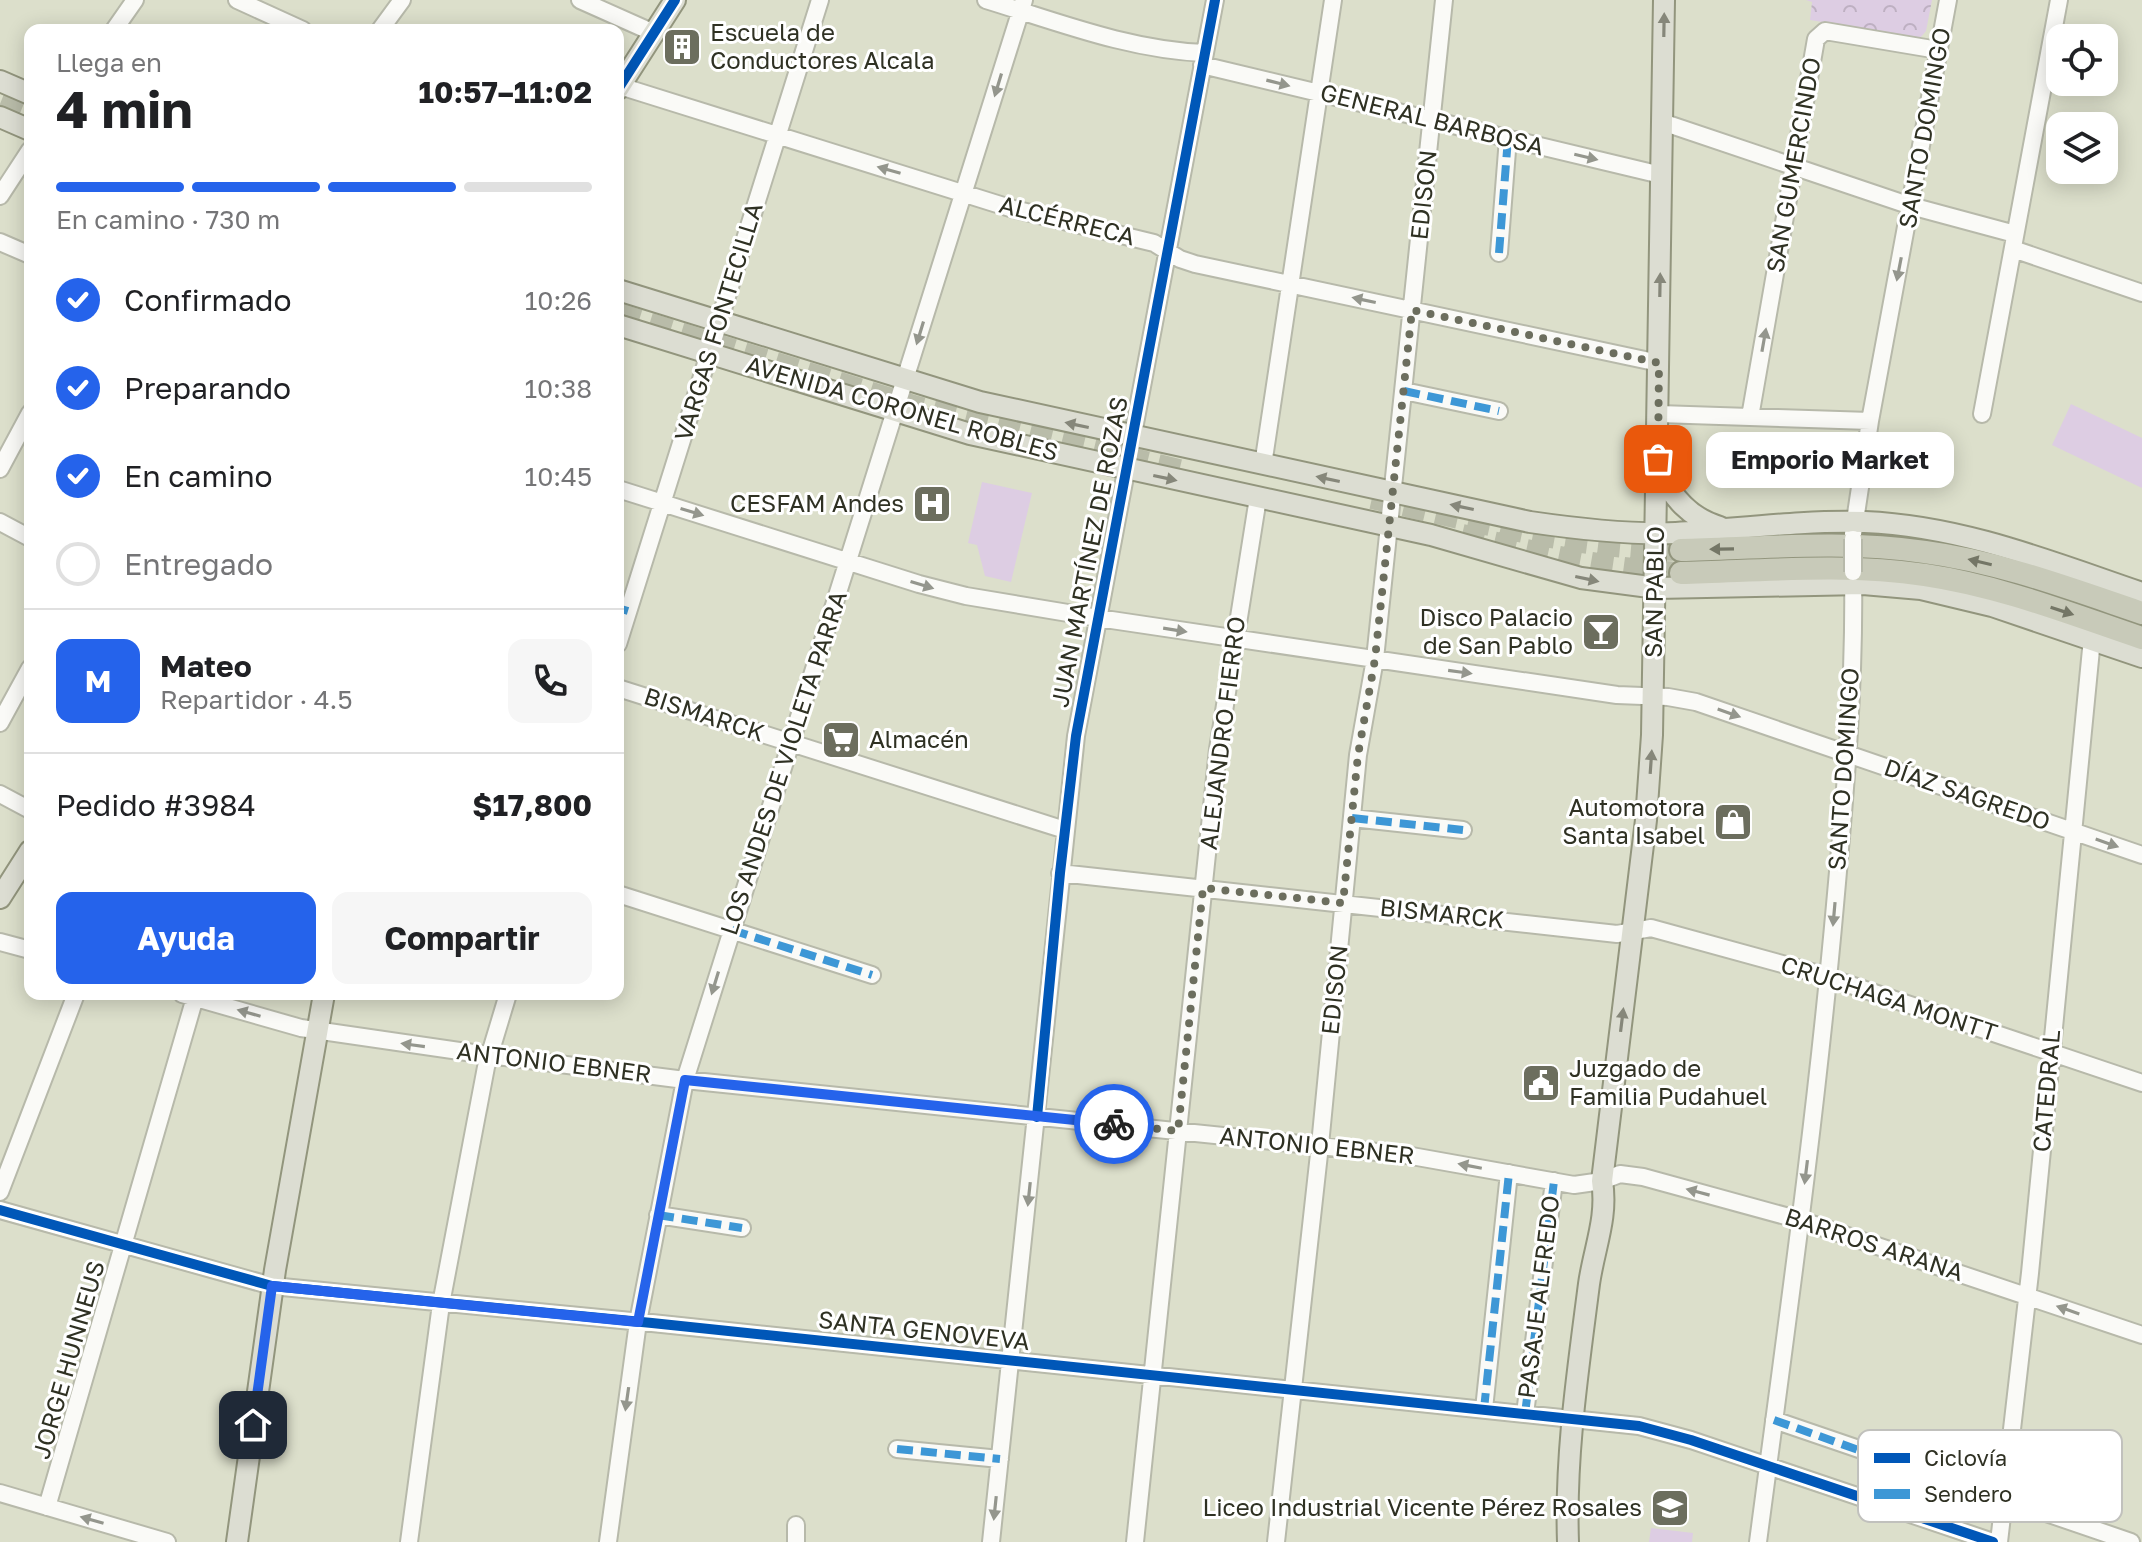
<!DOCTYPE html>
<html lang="es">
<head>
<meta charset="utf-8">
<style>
  body { margin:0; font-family:"Golos Text",sans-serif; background:#f6f6f6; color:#202124; height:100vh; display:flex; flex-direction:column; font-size:30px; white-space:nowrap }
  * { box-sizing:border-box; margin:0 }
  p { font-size:26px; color:#757577 }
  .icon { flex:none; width:44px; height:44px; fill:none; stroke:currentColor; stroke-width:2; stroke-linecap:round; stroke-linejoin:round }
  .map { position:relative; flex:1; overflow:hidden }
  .drawer { position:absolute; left:24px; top:24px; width:600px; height:976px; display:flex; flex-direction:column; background:#fff; border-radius:16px; box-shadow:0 4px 20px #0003 }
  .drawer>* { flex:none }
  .controls { position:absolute; left:2046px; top:24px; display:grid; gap:16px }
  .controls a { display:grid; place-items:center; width:72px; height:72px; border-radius:16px; background:#fff; box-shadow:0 4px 20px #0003; font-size:40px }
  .pin { position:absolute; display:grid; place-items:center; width:68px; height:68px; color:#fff; margin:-34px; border-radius:16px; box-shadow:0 4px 12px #0006 }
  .courier { position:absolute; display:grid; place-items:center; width:80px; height:80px; margin:-40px; border:6px solid #2563eb; border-radius:50%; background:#fff; color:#222; box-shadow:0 2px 10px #0007 }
  .bubble { position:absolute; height:56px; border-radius:16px; background:#fff; box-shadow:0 4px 20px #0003; font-size:26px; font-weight:700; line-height:56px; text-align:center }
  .overview em { font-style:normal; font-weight:700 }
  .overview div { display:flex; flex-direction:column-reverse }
  .overview { display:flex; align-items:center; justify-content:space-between; height:136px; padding:0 32px }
  h1 { font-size:52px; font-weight:700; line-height:60px }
  .bar { display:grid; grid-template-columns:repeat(4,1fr); gap:12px 8px; align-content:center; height:96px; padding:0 32px }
  .bar i { height:10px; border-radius:6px; background:#e0e0e0 }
  .bar .selected { background:#2563eb }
  .bar p { grid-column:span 4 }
  .line { display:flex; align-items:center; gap:20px; padding:0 32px; border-top:2px solid #e0e0e0 }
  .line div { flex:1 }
  .round { display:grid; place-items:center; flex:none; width:84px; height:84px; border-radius:16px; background:#f6f6f6 }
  ol { padding:0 32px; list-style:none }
  li { display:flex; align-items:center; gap:24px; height:88px }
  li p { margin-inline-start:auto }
  li .icon { padding:8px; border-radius:50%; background:#2563eb; color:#fff; stroke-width:4 }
  li:last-child { color:#757577 }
  li i { width:44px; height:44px; border:4px solid #e0e0e0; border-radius:50% }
  .action { display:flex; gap:16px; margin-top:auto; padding:16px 32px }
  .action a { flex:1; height:92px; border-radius:16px; background:#2563eb; color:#fff; font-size:32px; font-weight:700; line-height:92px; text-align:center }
  .action a+a { background:#f6f6f6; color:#202124 }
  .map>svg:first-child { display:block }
  .green { fill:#ddcde3 }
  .forest { fill:url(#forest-crowns) }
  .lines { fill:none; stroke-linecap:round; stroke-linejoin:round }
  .highway-tunnel { stroke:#b9bca9; stroke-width:22; stroke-dasharray:22 11; stroke-linecap:butt }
  .minor-casing { stroke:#b7b9aa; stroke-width:20 }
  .major-casing { stroke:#92957d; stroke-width:24 }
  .highway-casing { stroke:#92957d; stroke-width:26 }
  .minor { stroke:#fafaf7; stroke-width:16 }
  .major { stroke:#dcddd2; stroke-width:20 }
  .highway { stroke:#c8cab9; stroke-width:22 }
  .minor-bridge-casing { stroke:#b7b9aa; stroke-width:20; stroke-linecap:butt }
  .minor-bridge { stroke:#fafaf7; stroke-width:16 }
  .quiet { stroke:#3d97d6; stroke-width:8; stroke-dasharray:16 8; stroke-linecap:butt }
  .cycleway-casing { stroke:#fff; stroke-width:15 }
  .cycleway { stroke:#0057b8; stroke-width:10 }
  .oneway { fill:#86877a }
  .oneway2 { fill:#94968d }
  .oneway3 { fill:#747666 }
  .done { stroke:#6c6e5e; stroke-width:8; stroke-dasharray:0 14.4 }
  .route { stroke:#2563eb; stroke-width:10 }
  .labels { text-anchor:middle; stroke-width:6; stroke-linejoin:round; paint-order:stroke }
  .poi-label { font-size:24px; fill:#2f3123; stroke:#fff; text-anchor:end }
  .street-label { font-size:24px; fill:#2f3123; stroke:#fff }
  .key { fill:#fff; stroke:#c1c1bd; stroke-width:2 }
  .key-label { font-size:22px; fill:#2f3123 }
</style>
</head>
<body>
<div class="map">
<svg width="2142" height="1542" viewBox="0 0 2142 1542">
  <defs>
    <pattern id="forest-crowns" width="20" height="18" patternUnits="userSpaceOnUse" patternTransform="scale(2)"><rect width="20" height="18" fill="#ddcde3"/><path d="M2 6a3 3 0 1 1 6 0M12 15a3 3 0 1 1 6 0" fill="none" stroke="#beb0c2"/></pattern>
  </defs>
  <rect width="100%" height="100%" fill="#dcdfcb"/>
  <path class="green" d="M2071 404 2142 438V488L2052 445Z
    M982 482 1032 493 1011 582 985 576 977 545 968 543Z
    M1651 1528 1693 1533 1692 1542H1649Z"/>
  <path class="forest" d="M1806 0H1932L1926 31 1920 38 1810 20 1812 2Z"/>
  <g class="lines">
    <path class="highway-tunnel" d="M0 104 30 116
      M618 314 917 407 1183 471
      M1372 498C1474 521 1575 549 1681 550
      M1462 535C1535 552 1606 570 1681 573"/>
    <defs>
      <path id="minor" d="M237 0 303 30
        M580 0 654 33
        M986 0C1058 22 1129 50 1205 53
        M114 30 135 0
        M380 30 402 0
        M1202 65 1661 175
        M620 86 1010 208 1154 243 1180 259 1195 264 1659 363
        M1662 122 1911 206 2015 234
        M0 196 30 150
        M0 242 30 255
        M2013 249 2142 293
        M1499 253 1508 138
        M1404 391 1499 411
        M1659 414 1870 421
        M1982 414 2059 0
        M1750 417 1816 39 1825 31 1938 50
        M1263 465 1333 0
        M0 469 30 413
        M618 489 919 584 966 596 1098 618 1617 695 1668 697 1696 702 2142 855
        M0 522 30 538
        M1853 534 1870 421 1948 0
        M618 644 820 0
        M618 688 1065 830
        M0 723 30 668
        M0 794 30 810
        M1352 818 1463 830
        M1060 873 1617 934 1651 928 1815 973 2142 1083
        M618 894 872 975
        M0 942 30 950
        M182 994 301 1028 473 1053 685 1080 1406 1155 1574 1185 1602 1181 1620 1174 1643 1177 1800 1220 2142 1335
        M0 1192 76 994
        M0 1210 272 1286 652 1323 1639 1426 1691 1440 1993 1542
        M658 1215 742 1228
        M1484 1409 1509 1173
        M1525 1414 1554 1181
        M1774 1420 2131 1542
        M897 1449 1000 1459
        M0 1493 167 1542
        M47 1507 196 994
        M796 1525V1542
        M409 1542 441 1304 486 1067 508 994
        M608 1542 638 1322 685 1080 1024 0
        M991 1542 1076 736 1215 0
        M1135 1542 1218 749 1258 498
        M1276 1542 1320 1145 1358 755 1375 659 1444 0
        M1758 1542C1786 1330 1816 1118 1835 905 1845 795 1855 684 1853 573
        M1999 1542 2030 1273 2092 639"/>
      <path id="major" d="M0 81 30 94
        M618 89 675 0
        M0 117 30 130
        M618 290 980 402 1530 522C1578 529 1628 535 1676 533 1739 529 1803 520 1865 522 1962 526 2051 562 2142 593
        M618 325 970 434 1431 535 1581 578 1657 588 1863 584 1921 589 1992 606 2142 657
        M1658 470C1673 497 1689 518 1720 527
        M0 898 30 851
        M237 1542 275 1270 324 994
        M1568 1542C1565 1455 1578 1370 1589 1284 1594 1248 1608 1218 1602 1181L1646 820 1652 735 1664 0"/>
      <path id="highway" d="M1681 550C1762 548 1845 540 1925 552 2000 562 2071 589 2142 613
        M1681 573C1762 571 1845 563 1925 575 2000 586 2071 614 2142 638"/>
    </defs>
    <use href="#minor" class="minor-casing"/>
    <use href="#major" class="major-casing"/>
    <use href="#highway" class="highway-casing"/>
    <use href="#minor" class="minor"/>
    <use href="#major" class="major"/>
    <use href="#highway" class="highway"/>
    <defs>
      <path id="minor-bridge" d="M1853 572V539"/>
    </defs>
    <use href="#minor-bridge" class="minor-bridge-casing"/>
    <use href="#minor-bridge" class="minor-bridge"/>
    <path class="quiet" d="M1499 253 1508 138
      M1404 391 1499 411
      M618 608 628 611
      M1352 818 1463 830
      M732 930 872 975
      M658 1215 742 1228
      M1484 1409 1509 1173
      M1525 1414 1554 1181
      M1774 1420 1895 1463
      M897 1449 1000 1459"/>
    <defs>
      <path id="cycleway" d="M618 89 675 0
        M1037 1117 1060 873 1076 736 1215 0
        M0 1210 272 1286 652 1323 1639 1426 1691 1440 1993 1542"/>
    </defs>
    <use href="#cycleway" class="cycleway-casing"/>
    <use href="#cycleway" class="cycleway"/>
  </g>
  <defs><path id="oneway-solid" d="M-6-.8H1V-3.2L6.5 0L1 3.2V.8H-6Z" transform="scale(2)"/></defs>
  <g class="oneway">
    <use href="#oneway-solid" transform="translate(1664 25) rotate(-89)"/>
    <use href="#oneway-solid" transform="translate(1660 285) rotate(-89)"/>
    <use href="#oneway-solid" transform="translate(1077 425) rotate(-168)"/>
    <use href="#oneway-solid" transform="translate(1165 478) rotate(12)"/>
    <use href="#oneway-solid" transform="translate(1328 479) rotate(-168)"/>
    <use href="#oneway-solid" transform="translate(1462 507) rotate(-168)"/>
    <use href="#oneway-solid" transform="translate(1587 579) rotate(12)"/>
    <use href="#oneway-solid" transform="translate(1651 762) rotate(-86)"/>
    <use href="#oneway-solid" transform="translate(1622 1020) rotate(-83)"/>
  </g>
  <g class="oneway2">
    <use href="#oneway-solid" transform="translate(1278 83) rotate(14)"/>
    <use href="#oneway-solid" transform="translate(998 85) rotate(107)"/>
    <use href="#oneway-solid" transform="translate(1586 157) rotate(13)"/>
    <use href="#oneway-solid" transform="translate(889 170) rotate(-164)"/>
    <use href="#oneway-solid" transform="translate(1899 269) rotate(101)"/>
    <use href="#oneway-solid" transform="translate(1364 300) rotate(-168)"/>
    <use href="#oneway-solid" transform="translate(920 333) rotate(107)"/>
    <use href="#oneway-solid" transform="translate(1764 340) rotate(-80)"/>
    <use href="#oneway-solid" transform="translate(692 512) rotate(17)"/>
    <use href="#oneway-solid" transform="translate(922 585) rotate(17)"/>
    <use href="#oneway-solid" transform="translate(1175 630) rotate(9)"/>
    <use href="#oneway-solid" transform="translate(1460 672) rotate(8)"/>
    <use href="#oneway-solid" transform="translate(1729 713) rotate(19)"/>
    <use href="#oneway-solid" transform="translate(2107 843) rotate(19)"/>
    <use href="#oneway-solid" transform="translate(1834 914) rotate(95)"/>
    <use href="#oneway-solid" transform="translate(715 983) rotate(107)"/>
    <use href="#oneway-solid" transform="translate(249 1013) rotate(-164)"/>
    <use href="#oneway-solid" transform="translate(413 1045) rotate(-172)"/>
    <use href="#oneway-solid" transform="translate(1470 1166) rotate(-169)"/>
    <use href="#oneway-solid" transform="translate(1806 1172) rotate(97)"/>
    <use href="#oneway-solid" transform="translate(1698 1192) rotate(-165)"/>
    <use href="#oneway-solid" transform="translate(1029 1194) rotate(96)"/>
    <use href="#oneway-solid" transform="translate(2068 1310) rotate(-161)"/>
    <use href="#oneway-solid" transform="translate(627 1399) rotate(98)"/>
    <use href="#oneway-solid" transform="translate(995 1508) rotate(96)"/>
    <use href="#oneway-solid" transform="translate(92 1520) rotate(-164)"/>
  </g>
  <g class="oneway3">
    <use href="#oneway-solid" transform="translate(1722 549) rotate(179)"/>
    <use href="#oneway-solid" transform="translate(1980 562) rotate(-167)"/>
    <use href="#oneway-solid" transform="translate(2062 611) rotate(18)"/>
  </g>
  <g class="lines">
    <path class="done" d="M1114 1124 1178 1131 1203 888 1343 903 1358 755 1375 659 1412 310 1659 363 1658 459"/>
    <path class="route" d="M253 1425 272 1286 638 1322 685 1080 1114 1124"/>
  </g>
  <defs>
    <symbol id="building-square" viewBox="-11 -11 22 22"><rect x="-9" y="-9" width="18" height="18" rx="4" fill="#6c6e5e" stroke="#fff"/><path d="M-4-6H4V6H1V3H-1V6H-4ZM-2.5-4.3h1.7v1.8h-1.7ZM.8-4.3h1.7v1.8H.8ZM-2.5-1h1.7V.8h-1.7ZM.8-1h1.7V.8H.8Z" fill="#fff"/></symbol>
    <symbol id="hospital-square" viewBox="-11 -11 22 22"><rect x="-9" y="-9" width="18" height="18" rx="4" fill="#6c6e5e" stroke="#fff"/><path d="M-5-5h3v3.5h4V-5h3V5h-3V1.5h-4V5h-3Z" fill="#fff"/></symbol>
    <symbol id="bar-square" viewBox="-11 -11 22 22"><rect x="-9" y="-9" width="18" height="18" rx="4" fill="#6c6e5e" stroke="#fff"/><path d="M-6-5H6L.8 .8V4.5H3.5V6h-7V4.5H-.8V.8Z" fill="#fff"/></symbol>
    <symbol id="supermarket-square" viewBox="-11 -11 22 22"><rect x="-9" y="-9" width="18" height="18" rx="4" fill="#6c6e5e" stroke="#fff"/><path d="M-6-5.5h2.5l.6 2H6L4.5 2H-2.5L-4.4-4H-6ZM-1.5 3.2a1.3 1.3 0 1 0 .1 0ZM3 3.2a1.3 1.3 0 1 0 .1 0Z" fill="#fff"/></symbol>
    <symbol id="shop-square" viewBox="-11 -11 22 22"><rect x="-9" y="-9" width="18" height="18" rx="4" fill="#6c6e5e" stroke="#fff"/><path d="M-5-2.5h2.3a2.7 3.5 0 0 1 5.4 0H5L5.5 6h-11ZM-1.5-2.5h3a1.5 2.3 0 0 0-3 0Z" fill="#fff"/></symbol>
    <symbol id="civic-square" viewBox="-11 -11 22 22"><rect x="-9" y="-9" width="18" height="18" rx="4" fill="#6c6e5e" stroke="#fff"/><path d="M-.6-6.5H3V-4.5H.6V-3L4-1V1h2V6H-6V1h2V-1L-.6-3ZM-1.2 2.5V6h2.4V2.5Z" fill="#fff"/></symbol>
    <symbol id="school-square" viewBox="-11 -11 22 22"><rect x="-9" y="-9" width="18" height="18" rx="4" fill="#6c6e5e" stroke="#fff"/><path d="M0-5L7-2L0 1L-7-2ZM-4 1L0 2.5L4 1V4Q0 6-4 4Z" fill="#fff"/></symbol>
  </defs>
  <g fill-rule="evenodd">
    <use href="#building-square" x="660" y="25" width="44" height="44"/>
    <use href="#hospital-square" x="910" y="482" width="44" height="44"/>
    <use href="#bar-square" x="1579" y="610" width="44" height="44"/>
    <use href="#supermarket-square" x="819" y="718" width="44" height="44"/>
    <use href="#shop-square" x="1711" y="800" width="44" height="44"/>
    <use href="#civic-square" x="1519" y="1061" width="44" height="44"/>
    <use href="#school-square" x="1648" y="1486" width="44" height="44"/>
  </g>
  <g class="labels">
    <g class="poi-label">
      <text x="710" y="41" text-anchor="start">Escuela de<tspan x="710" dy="28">Conductores Alcala</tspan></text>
      <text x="904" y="512">CESFAM Andes</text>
      <text x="1573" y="626">Disco Palacio<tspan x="1573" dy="28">de San Pablo</tspan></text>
      <text x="869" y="748" text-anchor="start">Almacén</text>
      <text x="1705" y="816">Automotora<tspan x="1705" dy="28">Santa Isabel</tspan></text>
      <text x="1569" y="1077" text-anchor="start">Juzgado de<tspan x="1569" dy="28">Familia Pudahuel</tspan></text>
      <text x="1642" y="1516">Liceo Industrial Vicente Pérez Rosales</text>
    </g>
    <g class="street-label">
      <text transform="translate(1432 120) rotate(14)" y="8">GENERAL BARBOSA</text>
      <text transform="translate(1925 128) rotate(-80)" y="8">SANTO DOMINGO</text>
      <text transform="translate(1794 165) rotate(-80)" y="8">SAN GUMERCINDO</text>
      <text transform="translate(1424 195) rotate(-84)" y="8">EDISON</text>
      <text transform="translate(1067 221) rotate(14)" y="8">ALCÉRRECA</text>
      <text transform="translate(719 322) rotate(-73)" y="8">VARGAS FONTECILLA</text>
      <text transform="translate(902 409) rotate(16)" y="8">AVENIDA CORONEL ROBLES</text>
      <text transform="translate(1090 552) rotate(-79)" y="8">JUAN MARTÍNEZ DE ROZAS</text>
      <text transform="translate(1655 592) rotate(-89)" y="8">SAN PABLO</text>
      <text transform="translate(704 715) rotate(18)" y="8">BISMARCK</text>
      <text transform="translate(1223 733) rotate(-83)" y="8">ALEJANDRO FIERRO</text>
      <text transform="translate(784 763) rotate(-72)" y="8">LOS ANDES DE VIOLETA PARRA</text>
      <text transform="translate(1844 769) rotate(-86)" y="8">SANTO DOMINGO</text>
      <text transform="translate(1967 795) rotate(19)" y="8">DÍAZ SAGREDO</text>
      <text transform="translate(1442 914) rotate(6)" y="8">BISMARCK</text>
      <text transform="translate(1335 990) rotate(-84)" y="8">EDISON</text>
      <text transform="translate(1889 999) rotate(18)" y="8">CRUCHAGA MONTT</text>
      <text transform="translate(554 1063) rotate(7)" y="8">ANTONIO EBNER</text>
      <text transform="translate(2047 1091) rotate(-85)" y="8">CATEDRAL</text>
      <text transform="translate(1317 1146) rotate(6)" y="8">ANTONIO EBNER</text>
      <text transform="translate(1874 1245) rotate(18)" y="8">BARROS ARANA</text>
      <text transform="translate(1539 1297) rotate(-83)" y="8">PASAJE ALFREDO</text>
      <text transform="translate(924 1331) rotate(6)" y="8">SANTA GENOVEVA</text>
      <text transform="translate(69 1360) rotate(-74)" y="8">JORGE HUNNEUS</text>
    </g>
  </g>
  <rect x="1858" y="1430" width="264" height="92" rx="12" class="key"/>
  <rect x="1874" y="1453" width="36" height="10" fill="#0057b8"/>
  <rect x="1874" y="1489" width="36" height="10" fill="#3d97d6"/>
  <g class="key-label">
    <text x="1924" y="1466">Ciclovía</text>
    <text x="1924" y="1502">Sendero</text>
  </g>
</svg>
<div class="controls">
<a><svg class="icon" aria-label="locate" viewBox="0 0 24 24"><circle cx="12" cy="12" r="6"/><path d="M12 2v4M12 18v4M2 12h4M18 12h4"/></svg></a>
<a><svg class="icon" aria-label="layers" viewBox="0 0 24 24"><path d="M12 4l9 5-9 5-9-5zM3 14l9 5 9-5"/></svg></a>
</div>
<div class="pin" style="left:1658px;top:459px;background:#ea580c"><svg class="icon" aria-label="bag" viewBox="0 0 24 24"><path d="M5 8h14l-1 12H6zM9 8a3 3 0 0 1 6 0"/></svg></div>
<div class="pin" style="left:253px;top:1425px;background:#1f2937"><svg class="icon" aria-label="home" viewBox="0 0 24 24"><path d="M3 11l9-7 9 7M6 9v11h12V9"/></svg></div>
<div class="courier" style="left:1114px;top:1124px"><svg class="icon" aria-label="bike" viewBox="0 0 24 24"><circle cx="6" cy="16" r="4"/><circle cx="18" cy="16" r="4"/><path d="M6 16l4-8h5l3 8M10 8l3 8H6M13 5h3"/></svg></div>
<div class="bubble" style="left:1706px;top:432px;width:248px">Emporio Market</div>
<section class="drawer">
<div class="overview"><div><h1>4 min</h1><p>Llega en</p></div><em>10:57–11:02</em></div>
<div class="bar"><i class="selected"></i><i class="selected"></i><i class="selected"></i><i></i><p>En camino · 730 m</p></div>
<ol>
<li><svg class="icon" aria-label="check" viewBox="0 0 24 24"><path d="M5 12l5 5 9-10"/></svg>Confirmado<p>10:26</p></li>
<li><svg class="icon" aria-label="check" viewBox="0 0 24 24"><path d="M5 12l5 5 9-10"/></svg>Preparando<p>10:38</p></li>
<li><svg class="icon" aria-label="check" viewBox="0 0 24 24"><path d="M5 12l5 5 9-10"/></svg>En camino<p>10:45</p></li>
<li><i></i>Entregado</li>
</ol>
<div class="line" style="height:144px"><b class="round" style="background:#2563eb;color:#fff">M</b><div><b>Mateo</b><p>Repartidor · 4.5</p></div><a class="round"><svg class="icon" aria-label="phone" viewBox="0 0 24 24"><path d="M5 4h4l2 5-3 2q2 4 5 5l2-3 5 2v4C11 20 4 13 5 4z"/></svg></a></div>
<div class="line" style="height:104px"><div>Pedido #3984</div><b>$17,800</b></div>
<div class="action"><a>Ayuda</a><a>Compartir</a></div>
</section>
</div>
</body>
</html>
